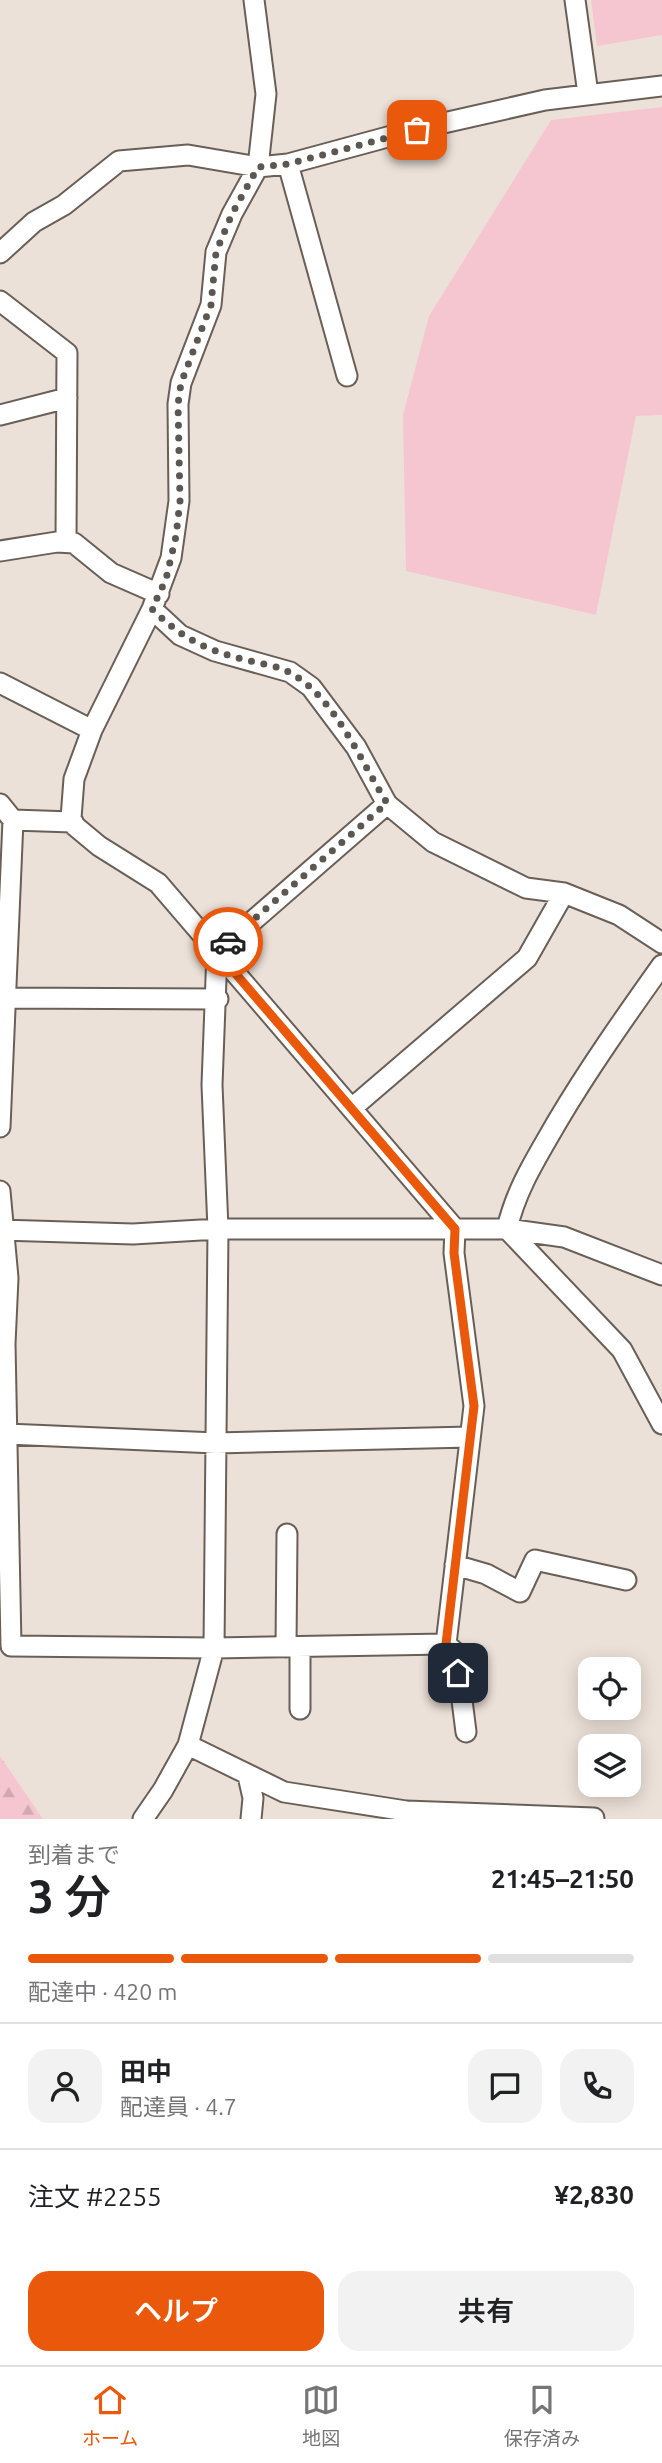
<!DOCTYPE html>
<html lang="ja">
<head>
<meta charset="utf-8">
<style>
  body { margin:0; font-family:Ubuntu,"Noto Sans JP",sans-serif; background:#f2f2f2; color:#202124; height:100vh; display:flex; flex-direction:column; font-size:26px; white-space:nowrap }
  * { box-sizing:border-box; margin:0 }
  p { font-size:23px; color:#757577 }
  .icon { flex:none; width:38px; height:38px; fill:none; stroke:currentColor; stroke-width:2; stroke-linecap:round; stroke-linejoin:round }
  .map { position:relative; height:1819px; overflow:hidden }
  .drawer { display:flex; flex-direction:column; background:#fff; flex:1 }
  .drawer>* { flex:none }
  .tools { position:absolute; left:578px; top:1657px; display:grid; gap:14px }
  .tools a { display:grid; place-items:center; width:63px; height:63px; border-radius:14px; background:#fff; box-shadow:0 4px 18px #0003; font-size:35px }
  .pin { position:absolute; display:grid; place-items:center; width:60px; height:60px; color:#fff; margin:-30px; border-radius:14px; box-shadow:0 4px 10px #0006 }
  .courier { position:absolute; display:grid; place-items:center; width:70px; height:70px; margin:-35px; border:5px solid #ea580c; border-radius:50%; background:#fff; color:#222; box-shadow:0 2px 9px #0007 }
  .headline em { font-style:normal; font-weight:600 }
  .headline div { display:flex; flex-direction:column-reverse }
  .headline { display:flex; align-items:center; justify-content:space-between; height:119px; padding:0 28px }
  h1 { font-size:46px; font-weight:600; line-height:52px }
  .bar { display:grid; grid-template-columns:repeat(4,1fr); gap:10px 7px; align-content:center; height:84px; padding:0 28px }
  .bar i { height:9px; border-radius:5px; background:#e0e0e0 }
  .bar .current { background:#ea580c }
  .bar p { grid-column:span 4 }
  .line { display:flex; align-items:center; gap:18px; padding:0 28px; border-top:2px solid #e0e0e0 }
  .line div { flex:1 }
  .round { display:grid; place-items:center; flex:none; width:74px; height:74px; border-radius:21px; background:#f2f2f2 }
  .button { display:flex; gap:14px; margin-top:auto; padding:14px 28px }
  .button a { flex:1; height:80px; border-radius:21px; background:#ea580c; color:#fff; font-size:28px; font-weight:600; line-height:80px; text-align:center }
  .button a+a { background:#f2f2f2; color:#202124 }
  .tabs { display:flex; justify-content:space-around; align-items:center; height:98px; border-top:2px solid #e0e0e0; background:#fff; font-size:19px; color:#757577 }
  .tabs a { display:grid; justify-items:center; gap:4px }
  .tabs .current { color:#ea580c }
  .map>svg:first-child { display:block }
  .forest { fill:url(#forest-firs) }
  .park { fill:#f6c6d0 }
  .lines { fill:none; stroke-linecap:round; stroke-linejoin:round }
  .minor-casing { stroke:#695f57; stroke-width:23 }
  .minor { stroke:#fff; stroke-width:19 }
  .done { stroke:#5c5751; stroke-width:7; stroke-dasharray:0 12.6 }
  .route { stroke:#ea580c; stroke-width:9 }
</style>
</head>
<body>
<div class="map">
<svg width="662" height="1819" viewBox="0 0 662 1819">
  <defs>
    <pattern id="forest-firs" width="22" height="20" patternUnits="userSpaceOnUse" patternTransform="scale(1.75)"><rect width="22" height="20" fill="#f6c6d0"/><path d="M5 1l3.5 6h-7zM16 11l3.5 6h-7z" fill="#d2a9b1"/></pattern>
  </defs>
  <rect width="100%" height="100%" fill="#ece1d8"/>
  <path class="forest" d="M0 1756 43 1819H0Z"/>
  <path class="park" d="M591 0H662V35L597 46Z
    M662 107V415L636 416 596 615 406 571 403 415 429 316 551 120Z"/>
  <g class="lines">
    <defs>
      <path id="minor" d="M575 0 588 94
        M288 164 347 376
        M0 253 34 222 64 205 119 161 188 155 258 167 288 164 417 129 545 100 662 86
        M0 301 67 353 66 542
        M0 415 67 398
        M0 551 57 542 74 543 111 573 159 594
        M152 609 180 635 215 651 290 672 311 687 356 747 387 804 433 842 526 888 564 893 619 915 662 943
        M0 683 92 730
        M0 804 13 820 72 822
        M0 998 218 999
        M352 1108 527 958 564 893
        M0 1127 13 820
        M0 1191 8 1278 5 1344 11 1646 214 1648 446 1644 474 1406 454 1253 455 1229 158 883 99 846 75 826 71 818 74 779 92 730 152 609 171 558 179 501 178 404 181 383 211 305 216 252 232 214 258 167 266 94 254 0
        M507 1229C516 1189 537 1157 557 1122 589 1068 625 1017 662 965
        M507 1229 622 1350 662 1424
        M0 1230 133 1234 218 1229H507L564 1237 662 1275
        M7 1434 216 1443 470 1437
        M455 1565 486 1574 520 1592 535 1560 626 1580
        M446 1644 456 1653 466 1732
        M286 1647 287 1534
        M300 1709V1647
        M188 1745 284 1792 406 1811 594 1818
        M248 1776 253 1798 251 1819
        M143 1819 163 1790 188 1745 214 1648 218 1229 212 1085 217 952 387 804"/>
    </defs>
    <use href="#minor" class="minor-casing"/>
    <use href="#minor" class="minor"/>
  </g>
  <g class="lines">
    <path class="done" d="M228 942 387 803C361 762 336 699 292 674 278 665 261 664 246 660 204 649 183 639 152 609L166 579 176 536 180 501 178 404 181 383 211 305 216 252 232 214 258 167 288 164 417 130"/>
    <path class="route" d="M228 942 217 952 455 1229 454 1253 474 1406 446 1644 456 1653 458 1673"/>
  </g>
</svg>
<div class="tools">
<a><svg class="icon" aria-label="locate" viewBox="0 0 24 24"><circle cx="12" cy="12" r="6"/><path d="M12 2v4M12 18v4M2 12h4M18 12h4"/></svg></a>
<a><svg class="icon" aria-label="layers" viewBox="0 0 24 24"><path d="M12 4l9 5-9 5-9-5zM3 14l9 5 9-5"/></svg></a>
</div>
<div class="pin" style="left:417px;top:130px;background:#ea580c"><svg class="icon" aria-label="bag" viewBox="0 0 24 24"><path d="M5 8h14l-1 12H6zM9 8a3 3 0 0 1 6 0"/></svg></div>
<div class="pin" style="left:458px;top:1673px;background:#1f2937"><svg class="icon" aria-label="home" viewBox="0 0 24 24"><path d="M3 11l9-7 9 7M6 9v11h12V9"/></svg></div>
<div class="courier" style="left:228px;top:942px"><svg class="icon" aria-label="car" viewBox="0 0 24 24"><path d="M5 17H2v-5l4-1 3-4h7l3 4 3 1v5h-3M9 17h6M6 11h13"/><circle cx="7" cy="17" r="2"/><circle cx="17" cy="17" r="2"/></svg></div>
</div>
<section class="drawer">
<div class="headline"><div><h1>3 分</h1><p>到着まで</p></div><em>21:45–21:50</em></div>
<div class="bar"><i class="current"></i><i class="current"></i><i class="current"></i><i></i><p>配達中 · 420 m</p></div>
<div class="line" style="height:126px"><a class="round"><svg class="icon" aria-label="person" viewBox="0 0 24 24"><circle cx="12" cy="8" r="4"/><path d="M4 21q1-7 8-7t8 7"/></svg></a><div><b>田中</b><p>配達員 · 4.7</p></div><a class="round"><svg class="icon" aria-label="chat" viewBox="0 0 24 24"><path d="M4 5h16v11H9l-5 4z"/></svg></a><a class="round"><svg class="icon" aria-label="phone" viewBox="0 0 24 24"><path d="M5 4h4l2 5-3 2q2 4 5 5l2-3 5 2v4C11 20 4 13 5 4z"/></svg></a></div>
<div class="line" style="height:91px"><div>注文 #2255</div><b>¥2,830</b></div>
<div class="button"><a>ヘルプ</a><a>共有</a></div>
</section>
<nav class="tabs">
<a class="current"><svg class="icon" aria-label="home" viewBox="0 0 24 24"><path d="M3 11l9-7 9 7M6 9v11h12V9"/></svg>ホーム</a>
<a><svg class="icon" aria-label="map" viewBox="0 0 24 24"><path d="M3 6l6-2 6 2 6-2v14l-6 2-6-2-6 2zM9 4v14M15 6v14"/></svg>地図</a>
<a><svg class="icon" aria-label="saved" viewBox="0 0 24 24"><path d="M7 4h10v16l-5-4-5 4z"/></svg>保存済み</a>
</nav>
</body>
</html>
